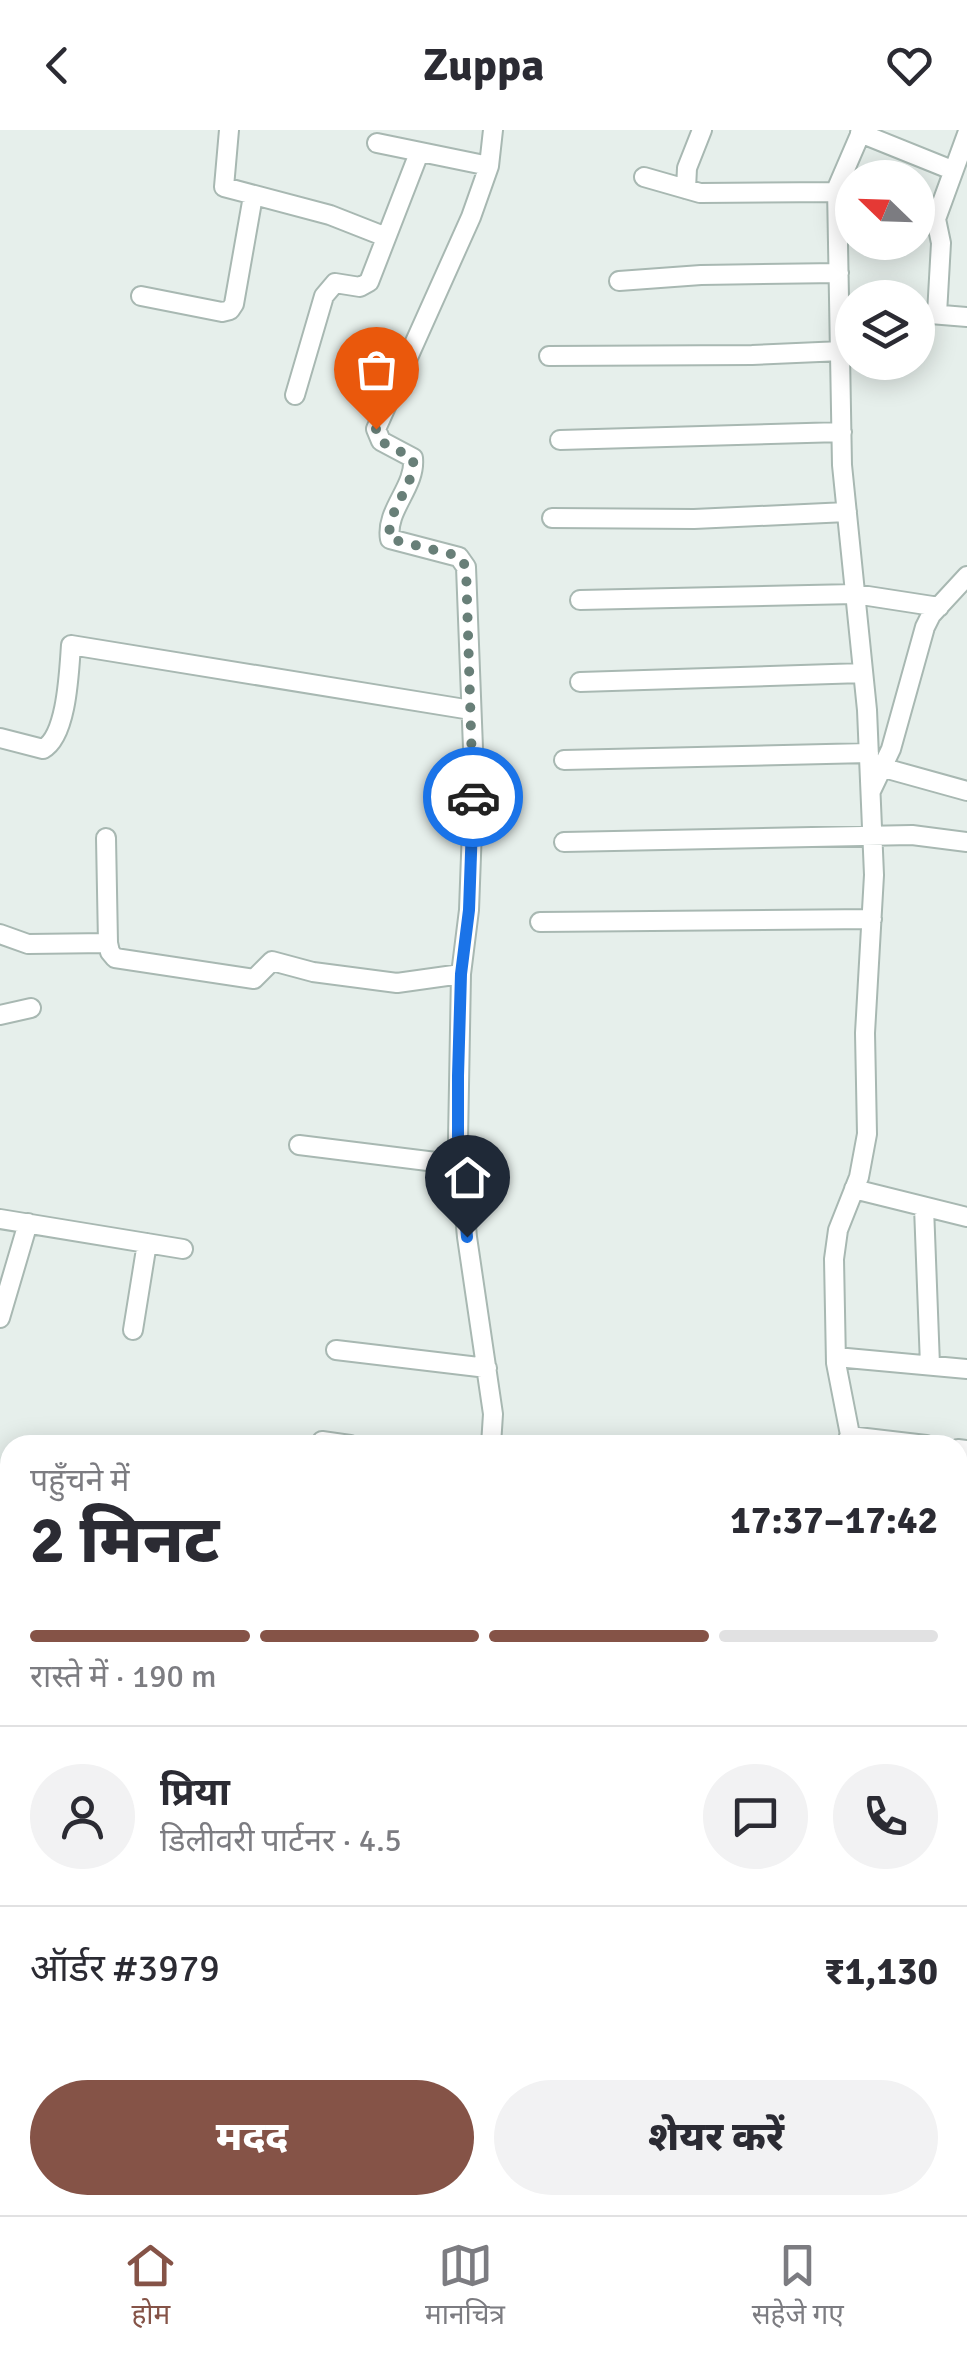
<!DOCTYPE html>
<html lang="hi">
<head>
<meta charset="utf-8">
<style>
  body { margin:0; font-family:Signika,"Noto Sans Devanagari",sans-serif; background:#f2f2f3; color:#2b2b33; height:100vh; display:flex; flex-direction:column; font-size:38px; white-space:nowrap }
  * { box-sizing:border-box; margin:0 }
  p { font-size:32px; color:#7c7c81 }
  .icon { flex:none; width:55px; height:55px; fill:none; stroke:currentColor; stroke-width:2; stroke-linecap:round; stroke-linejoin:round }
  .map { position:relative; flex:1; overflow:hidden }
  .side { position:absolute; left:0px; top:1305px; width:968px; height:780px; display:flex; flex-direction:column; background:#fff; border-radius:30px 30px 0 0; box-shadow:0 5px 25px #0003 }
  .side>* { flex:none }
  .needle { width:65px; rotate:293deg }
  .buttons { position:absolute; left:835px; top:30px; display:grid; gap:20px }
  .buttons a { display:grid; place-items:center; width:100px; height:100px; border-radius:50%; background:#fff; box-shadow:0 5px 25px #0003; font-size:50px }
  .pin { position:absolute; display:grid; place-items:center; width:85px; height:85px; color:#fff; margin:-102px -42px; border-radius:50% 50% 50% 0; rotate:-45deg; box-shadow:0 0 10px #0007 }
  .pin .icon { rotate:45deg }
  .courier { position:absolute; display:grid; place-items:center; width:100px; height:100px; margin:-50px; border:8px solid #1a73e8; border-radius:50%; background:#fff; color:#222; box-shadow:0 2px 12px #0007 }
  .summary em { font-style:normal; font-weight:800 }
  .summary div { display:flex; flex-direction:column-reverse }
  .summary { display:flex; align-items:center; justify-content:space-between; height:170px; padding:0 30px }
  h1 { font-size:65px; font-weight:800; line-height:75px }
  .bar { display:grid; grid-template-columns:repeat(4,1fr); gap:15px 10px; align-content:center; height:120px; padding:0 30px }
  .bar i { height:12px; border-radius:8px; background:#e1e1e2 }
  .bar .on { background:#855347 }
  .bar p { grid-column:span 4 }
  .line { display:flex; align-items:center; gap:25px; padding:0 30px; border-top:2px solid #e1e1e2 }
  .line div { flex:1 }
  .round { display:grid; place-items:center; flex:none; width:105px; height:105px; border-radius:52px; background:#f2f2f3 }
  .action { display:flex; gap:20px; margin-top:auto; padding:20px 30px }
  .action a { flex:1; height:115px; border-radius:60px; background:#855347; color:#fff; font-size:40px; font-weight:800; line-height:115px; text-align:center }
  .action a+a { background:#f2f2f3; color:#2b2b33 }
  header { display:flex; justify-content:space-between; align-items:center; height:130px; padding:0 30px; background:#fff; font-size:45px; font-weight:800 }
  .tabs { display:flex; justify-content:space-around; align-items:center; height:140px; border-top:2px solid #e1e1e2; background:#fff; font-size:28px; color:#7c7c81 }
  .tabs a { display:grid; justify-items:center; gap:5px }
  .tabs .on { color:#855347 }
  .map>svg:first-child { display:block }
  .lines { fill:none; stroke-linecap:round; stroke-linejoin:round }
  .minor-casing { stroke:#a8b8b2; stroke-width:22 }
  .minor { stroke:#fff; stroke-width:18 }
  .done { stroke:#687f78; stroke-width:10; stroke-dasharray:0 18 }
  .route { stroke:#1a73e8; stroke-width:12 }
</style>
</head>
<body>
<header><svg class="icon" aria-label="back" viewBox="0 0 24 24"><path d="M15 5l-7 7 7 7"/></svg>Zuppa<svg class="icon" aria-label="heart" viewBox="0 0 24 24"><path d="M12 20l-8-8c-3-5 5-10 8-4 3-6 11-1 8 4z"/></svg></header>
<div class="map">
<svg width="967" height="2085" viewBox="0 0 967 2085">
  <rect width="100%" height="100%" fill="#e6efeb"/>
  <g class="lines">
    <defs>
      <path id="minor" d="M229 0 224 57 330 85 386 107
        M860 3 952 40
        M377 13 489 36
        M644 47 700 63 837 62
        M686 59 687 38 702 0
        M619 151 701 145 839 143
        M141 166 222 182 230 180 234 174 253 66
        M918 183 967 187
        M937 184 941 113 936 89 967 4
        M549 226 752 225 842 221
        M295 265 324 166 335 153 360 157 369 152 419 23
        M560 310 842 302
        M552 388 694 389 847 382
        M580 470 855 464 939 477
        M580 552 863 543
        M0 608 43 619C67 606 69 542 71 515L471 580
        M564 630 869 623
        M884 638 967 661
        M871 661 891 619 925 497 931 485 967 446
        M106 708 108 813 110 822 115 828 254 849 272 831 313 842 397 853 461 844
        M564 712 912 705 967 712
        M540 792 872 789
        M0 804 28 814 108 813
        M0 885 31 878
        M299 1015 460 1035
        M854 1059 967 1087
        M924 1077 930 1235
        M0 1089 183 1119
        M0 1188 28 1093
        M133 1200 147 1113
        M336 1220 487 1238
        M836 1227 967 1239
        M849 1306 926 1315
        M322 1311 350 1315
        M491 1315 493 1284 467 1107 458 1011 461 844 469 780 474 644 466 437 459 427 390 409C385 380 416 357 413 328L381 311 376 299 471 87 489 36 493 0
        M852 1315 836 1233 834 1129 838 1100 859 1047 867 1004 865 903 874 745 867 580 842 335 837 58 862 0
        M958 1319 967 1320
        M958 1396 967 1398
        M0 1519 10 1536
        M958 1560 967 1561
        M958 1713H967
        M958 1946 967 1945
        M958 2031 964 2085
        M173 2075 175 2085
        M312 2075 318 2085
        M739 2075 743 2085"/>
    </defs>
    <use href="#minor" class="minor-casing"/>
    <use href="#minor" class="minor"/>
  </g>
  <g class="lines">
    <path class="done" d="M376 299 380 311 413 328C416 357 385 380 390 409L459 426 466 437 473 667"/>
    <path class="route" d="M467 1107 458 1010V946L461 844 469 780 473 667"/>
  </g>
</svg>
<div class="buttons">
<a><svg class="needle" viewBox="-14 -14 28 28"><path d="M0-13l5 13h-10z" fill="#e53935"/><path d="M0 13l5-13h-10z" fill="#7c7c81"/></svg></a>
<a><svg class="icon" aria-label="layers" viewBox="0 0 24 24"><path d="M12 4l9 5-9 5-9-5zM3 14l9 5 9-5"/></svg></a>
</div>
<div class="pin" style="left:376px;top:299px;background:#ea580c"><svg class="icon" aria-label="bag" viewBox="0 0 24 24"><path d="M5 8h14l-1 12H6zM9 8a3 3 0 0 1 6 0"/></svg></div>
<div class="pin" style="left:467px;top:1107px;background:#1f2937"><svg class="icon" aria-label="home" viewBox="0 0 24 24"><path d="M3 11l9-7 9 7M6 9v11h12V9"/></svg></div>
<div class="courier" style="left:473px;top:667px"><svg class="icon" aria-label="car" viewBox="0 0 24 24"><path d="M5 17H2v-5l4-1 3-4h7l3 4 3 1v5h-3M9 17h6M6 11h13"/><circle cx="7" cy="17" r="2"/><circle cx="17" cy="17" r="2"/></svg></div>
<section class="side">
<div class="summary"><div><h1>2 मिनट</h1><p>पहुँचने में</p></div><em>17:37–17:42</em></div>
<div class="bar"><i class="on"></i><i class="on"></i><i class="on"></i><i></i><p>रास्ते में · 190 m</p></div>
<div class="line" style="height:180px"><a class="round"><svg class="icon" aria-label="person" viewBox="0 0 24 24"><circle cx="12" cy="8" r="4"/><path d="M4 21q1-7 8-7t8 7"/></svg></a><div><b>प्रिया</b><p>डिलीवरी पार्टनर · 4.5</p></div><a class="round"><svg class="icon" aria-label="chat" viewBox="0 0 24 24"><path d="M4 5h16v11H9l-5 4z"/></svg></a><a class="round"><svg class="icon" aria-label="phone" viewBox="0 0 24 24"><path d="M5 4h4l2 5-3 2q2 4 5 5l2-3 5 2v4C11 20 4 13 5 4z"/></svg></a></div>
<div class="line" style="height:130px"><div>ऑर्डर #3979</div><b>₹1,130</b></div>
<div class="action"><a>मदद</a><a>शेयर करें</a></div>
</section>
</div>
<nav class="tabs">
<a class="on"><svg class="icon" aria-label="home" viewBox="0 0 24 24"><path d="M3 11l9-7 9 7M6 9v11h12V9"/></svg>होम</a>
<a><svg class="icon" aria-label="map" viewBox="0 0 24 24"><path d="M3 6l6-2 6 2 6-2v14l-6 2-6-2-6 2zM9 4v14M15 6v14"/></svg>मानचित्र</a>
<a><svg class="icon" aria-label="saved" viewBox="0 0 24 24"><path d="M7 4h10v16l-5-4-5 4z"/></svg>सहेजे गए</a>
</nav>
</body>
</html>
